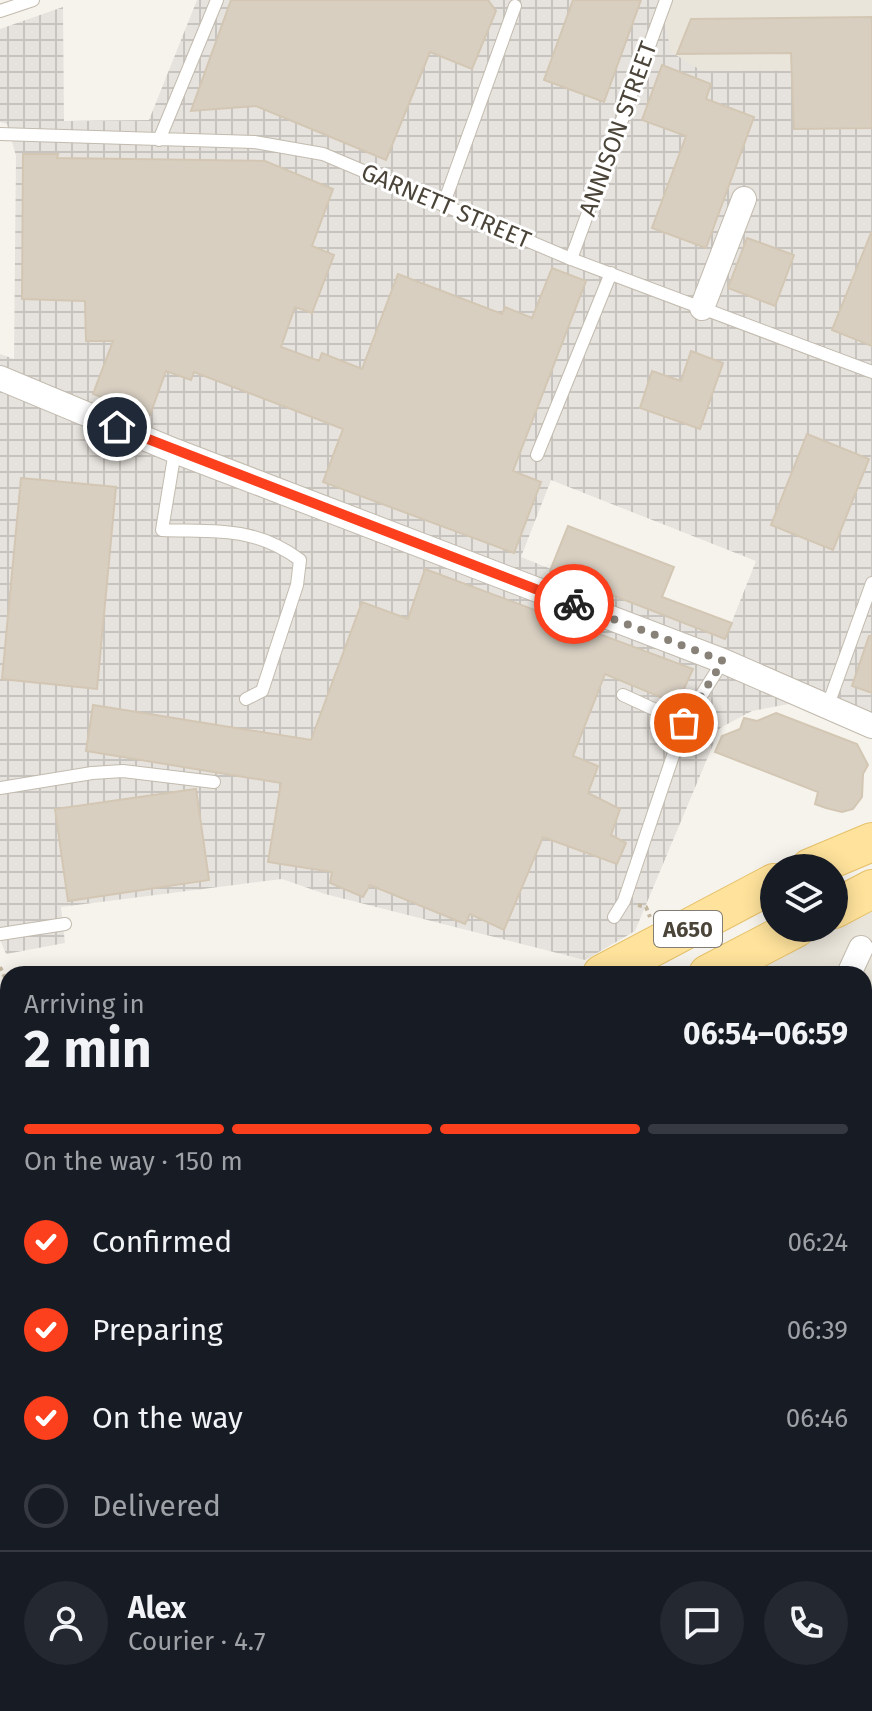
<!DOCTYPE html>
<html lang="en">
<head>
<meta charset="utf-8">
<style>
  body { margin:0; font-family:"Fira Sans",sans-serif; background:#242831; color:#f1f3f6; height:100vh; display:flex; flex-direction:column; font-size:30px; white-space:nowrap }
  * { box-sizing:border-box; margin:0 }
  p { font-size:26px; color:#9ea1a6 }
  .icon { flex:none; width:44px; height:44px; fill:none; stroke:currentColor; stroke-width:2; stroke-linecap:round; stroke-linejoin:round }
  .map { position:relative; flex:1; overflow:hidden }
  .side { position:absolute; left:0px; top:966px; width:872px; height:746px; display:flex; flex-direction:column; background:#171b24; border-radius:24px 24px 0 0; box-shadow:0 4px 20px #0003 }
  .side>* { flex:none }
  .buttons { position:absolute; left:760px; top:854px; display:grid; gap:16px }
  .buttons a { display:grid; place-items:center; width:88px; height:88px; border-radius:50%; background:#171b24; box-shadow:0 4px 20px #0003; font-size:40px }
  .pin { position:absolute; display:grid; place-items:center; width:68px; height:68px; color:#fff; margin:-34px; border:4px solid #fff; border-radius:50%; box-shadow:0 2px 8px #0007 }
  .courier { position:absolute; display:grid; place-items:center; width:80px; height:80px; margin:-40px; border:6px solid #fc3f1d; border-radius:50%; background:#fff; color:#222; box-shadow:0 2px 10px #0007 }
  .overview em { font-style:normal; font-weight:700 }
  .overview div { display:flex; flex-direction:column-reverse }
  .overview { display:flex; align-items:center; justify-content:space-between; height:136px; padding:0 24px }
  h1 { font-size:52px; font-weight:700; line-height:60px }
  .bar { display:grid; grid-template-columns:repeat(4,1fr); gap:12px 8px; align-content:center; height:96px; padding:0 24px }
  .bar i { height:10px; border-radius:6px; background:#363941 }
  .bar .selected { background:#fc3f1d }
  .bar p { grid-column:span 4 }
  .line { display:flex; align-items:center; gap:20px; padding:0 24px; border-top:2px solid #363941 }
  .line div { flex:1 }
  .round { display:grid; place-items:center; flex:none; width:84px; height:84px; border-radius:42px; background:#242831 }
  ol { padding:0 24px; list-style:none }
  li { display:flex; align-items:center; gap:24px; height:88px }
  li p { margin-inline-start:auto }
  li .icon { padding:8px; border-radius:50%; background:#fc3f1d; color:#fff; stroke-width:4 }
  li:last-child { color:#9ea1a6 }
  li i { width:44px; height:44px; border:4px solid #363941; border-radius:50% }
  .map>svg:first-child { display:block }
  .residential { fill:#eae5da }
  .commercial { fill:#f7ead8 }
  .industrial { fill:url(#industrial-grid); fill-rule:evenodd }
  .parking { fill:#e5e3e0 }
  .building { fill:#d8cfc1; stroke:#d3c7b4; stroke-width:2 }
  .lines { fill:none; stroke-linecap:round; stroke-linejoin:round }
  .lane-casing { stroke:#c2bbae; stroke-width:14 }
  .street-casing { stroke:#c2bbae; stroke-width:26 }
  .secondary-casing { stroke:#d6c79b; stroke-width:36 }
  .primary-casing { stroke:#e6c16a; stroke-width:40 }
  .path { stroke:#c4b79f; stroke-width:4; stroke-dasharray:4 4; stroke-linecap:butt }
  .lane { stroke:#fff; stroke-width:12 }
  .street { stroke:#fff; stroke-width:24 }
  .secondary { stroke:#fff3cd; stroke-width:34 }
  .primary { stroke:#ffe39c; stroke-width:38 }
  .done { stroke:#878178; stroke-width:8; stroke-dasharray:0 14.4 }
  .route { stroke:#fc3f1d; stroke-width:10 }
  .labels { text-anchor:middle; stroke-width:6; stroke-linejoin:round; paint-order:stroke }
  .shield { fill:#fff; stroke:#817c74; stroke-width:2 }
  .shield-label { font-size:22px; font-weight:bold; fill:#4b4439 }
  .street-label { font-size:24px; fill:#4b4439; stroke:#fff }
</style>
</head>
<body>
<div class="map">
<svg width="872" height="1711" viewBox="0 0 872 1711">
  <defs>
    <pattern id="industrial-grid" width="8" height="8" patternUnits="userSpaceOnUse" patternTransform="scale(2)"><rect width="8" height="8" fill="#e6e2dd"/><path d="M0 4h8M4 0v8" fill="none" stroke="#c7c3be"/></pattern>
  </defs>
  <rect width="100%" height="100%" fill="#f6f3ec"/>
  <path class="residential" d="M645 0H872V72L697 76 627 47Z
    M872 908V1124L864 1145V974H749Z
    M0 1424 8 1431V1620L0 1628Z
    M120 1704H526L534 1711H127Z"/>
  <path class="commercial" d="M872 1125V1711H532L524 1704H864V1145Z"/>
  <path class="industrial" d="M197 0H660L671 52 702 71 872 70V735L794 703 752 711 720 728 635 931 585 960 325 894 282 879 61 907 65 943 6 954 0 939V354L14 359 16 156 7 124 0 122V29L63 7 64 121 149 120ZM551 480 756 561 725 639 521 557Z"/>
  <path class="parking" d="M8 1663V1704H59L51 1711H0V1670Z
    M650 1704H745L743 1711H646Z"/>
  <path class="building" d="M231 0H488L496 11 472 69 430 52 386 160 256 106 191 111Z
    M573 0H641L604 102 544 80Z
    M872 17V128L794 129 791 53 677 54 691 19Z
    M662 65 711 84 706 99 754 117 706 248 652 228 686 136 642 120Z
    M23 154H58L57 158 265 161 333 189 312 246 334 255 312 313 295 307 281 347 319 361 322 353 362 369 398 274 502 314 505 307 532 318 552 268 586 281 513 471 541 482 514 553 323 482 343 429 299 412 194 372 191 380 166 371 150 415 93 394 113 341H86L85 301 22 299Z
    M871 233H872V346L832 330Z
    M747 238 794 255 775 306 728 288Z
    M691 351 723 363 700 429 640 408 652 371 681 381Z
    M807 434 869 459 833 550 771 525Z
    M21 478 116 487 97 689 2 679Z
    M568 526 674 567 662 597 732 623 725 639 550 571Z
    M425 569 693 669 677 704 605 674 573 756 598 766 588 793 620 809 611 835 626 843 617 864 543 837 504 930 470 914 465 924 370 885 363 897 330 883 332 872 268 862 281 783 86 751 93 705 311 740 362 602 408 619Z
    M869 636H872V693L852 686Z
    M776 713 857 744 868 765 863 774 862 797 853 809 842 812 826 808 815 804 818 792 715 752 722 736 740 729 744 718 757 721Z
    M196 789 209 880 68 901 55 809Z"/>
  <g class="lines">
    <defs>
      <path id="lane" d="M0 11 33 0
        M0 134 254 142 323 154 571 259 872 372
        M159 140 217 0
        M444 203 515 6
        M571 259 666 0
        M175 451 162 530C216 532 254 526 300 560L297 585 262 691 246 699
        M537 455 611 273
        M623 695 684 723
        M828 705 872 583
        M0 788 92 773 123 771 214 782
        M614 917 624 901 684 723 723 661
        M0 934 65 924
        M0 1140 8 1137
        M156 1711 164 1704"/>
      <path id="street" d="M702 308 744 199
        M0 378 175 451 723 661 872 726
        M849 974 861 948
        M864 1074 872 1077
        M0 1162 8 1160
        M864 1275 872 1278
        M864 1346 872 1334
        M0 1399H8
        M0 1543 8 1536
        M864 1550 872 1553
        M0 1650 8 1643
        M110 1704 117 1711
        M829 1704 845 1711
        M624 1711 629 1704
        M869 1711 872 1702"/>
      <path id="secondary" d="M554 1704 562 1711"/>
      <path id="primary" d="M810 868 872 842
        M834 909 872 889
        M602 974 774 883
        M708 974 796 928
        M0 1026 8 1037
        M0 1087 8 1106
        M0 1281 8 1277
        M0 1331 8 1326"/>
    </defs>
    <use href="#lane" class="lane-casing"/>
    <use href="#street" class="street-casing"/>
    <use href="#secondary" class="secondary-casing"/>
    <use href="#primary" class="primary-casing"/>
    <path class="path" d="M638 905 646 907 650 917
      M0 967 8 984"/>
    <use href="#lane" class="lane"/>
    <use href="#street" class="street"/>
    <use href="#secondary" class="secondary"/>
    <use href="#primary" class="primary"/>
  </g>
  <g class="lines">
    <path class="done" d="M574 604 723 661 684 723"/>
    <path class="route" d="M117 427 574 604"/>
  </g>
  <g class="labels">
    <rect class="shield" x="654" y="911" width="68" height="36" rx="6"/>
    <g class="shield-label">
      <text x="688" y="937">A650</text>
    </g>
    <g class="street-label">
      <text transform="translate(618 129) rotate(-70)" y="8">ANNISON STREET</text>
      <text transform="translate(446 206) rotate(23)" y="8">GARNETT STREET</text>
    </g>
  </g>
</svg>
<div class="buttons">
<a><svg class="icon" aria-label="layers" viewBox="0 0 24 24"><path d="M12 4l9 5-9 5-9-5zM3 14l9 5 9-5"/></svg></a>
</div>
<div class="pin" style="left:684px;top:723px;background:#ea580c"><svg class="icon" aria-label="bag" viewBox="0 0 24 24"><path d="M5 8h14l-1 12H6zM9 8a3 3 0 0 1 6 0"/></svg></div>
<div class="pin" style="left:117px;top:427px;background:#1f2937"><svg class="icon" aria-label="home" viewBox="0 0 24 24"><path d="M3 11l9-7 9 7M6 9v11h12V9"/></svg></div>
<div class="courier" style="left:574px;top:604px"><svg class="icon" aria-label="bike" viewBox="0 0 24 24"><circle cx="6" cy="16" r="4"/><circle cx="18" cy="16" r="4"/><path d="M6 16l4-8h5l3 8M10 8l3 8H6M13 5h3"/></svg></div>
<section class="side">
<div class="overview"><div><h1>2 min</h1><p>Arriving in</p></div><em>06:54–06:59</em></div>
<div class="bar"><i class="selected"></i><i class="selected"></i><i class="selected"></i><i></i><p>On the way · 150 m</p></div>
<ol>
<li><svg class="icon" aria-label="check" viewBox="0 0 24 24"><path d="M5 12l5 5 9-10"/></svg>Confirmed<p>06:24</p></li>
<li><svg class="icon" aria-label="check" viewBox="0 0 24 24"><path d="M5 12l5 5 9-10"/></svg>Preparing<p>06:39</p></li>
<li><svg class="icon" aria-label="check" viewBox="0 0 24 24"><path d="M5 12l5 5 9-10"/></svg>On the way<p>06:46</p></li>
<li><i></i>Delivered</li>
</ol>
<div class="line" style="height:144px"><a class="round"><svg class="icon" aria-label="person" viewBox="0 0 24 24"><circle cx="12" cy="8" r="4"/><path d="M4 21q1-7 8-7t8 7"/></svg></a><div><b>Alex</b><p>Courier · 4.7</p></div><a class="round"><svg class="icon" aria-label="chat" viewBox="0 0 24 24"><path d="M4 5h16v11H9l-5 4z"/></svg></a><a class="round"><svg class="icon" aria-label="phone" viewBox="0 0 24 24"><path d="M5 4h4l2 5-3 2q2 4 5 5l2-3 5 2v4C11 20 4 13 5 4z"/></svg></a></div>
</section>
</div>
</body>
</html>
